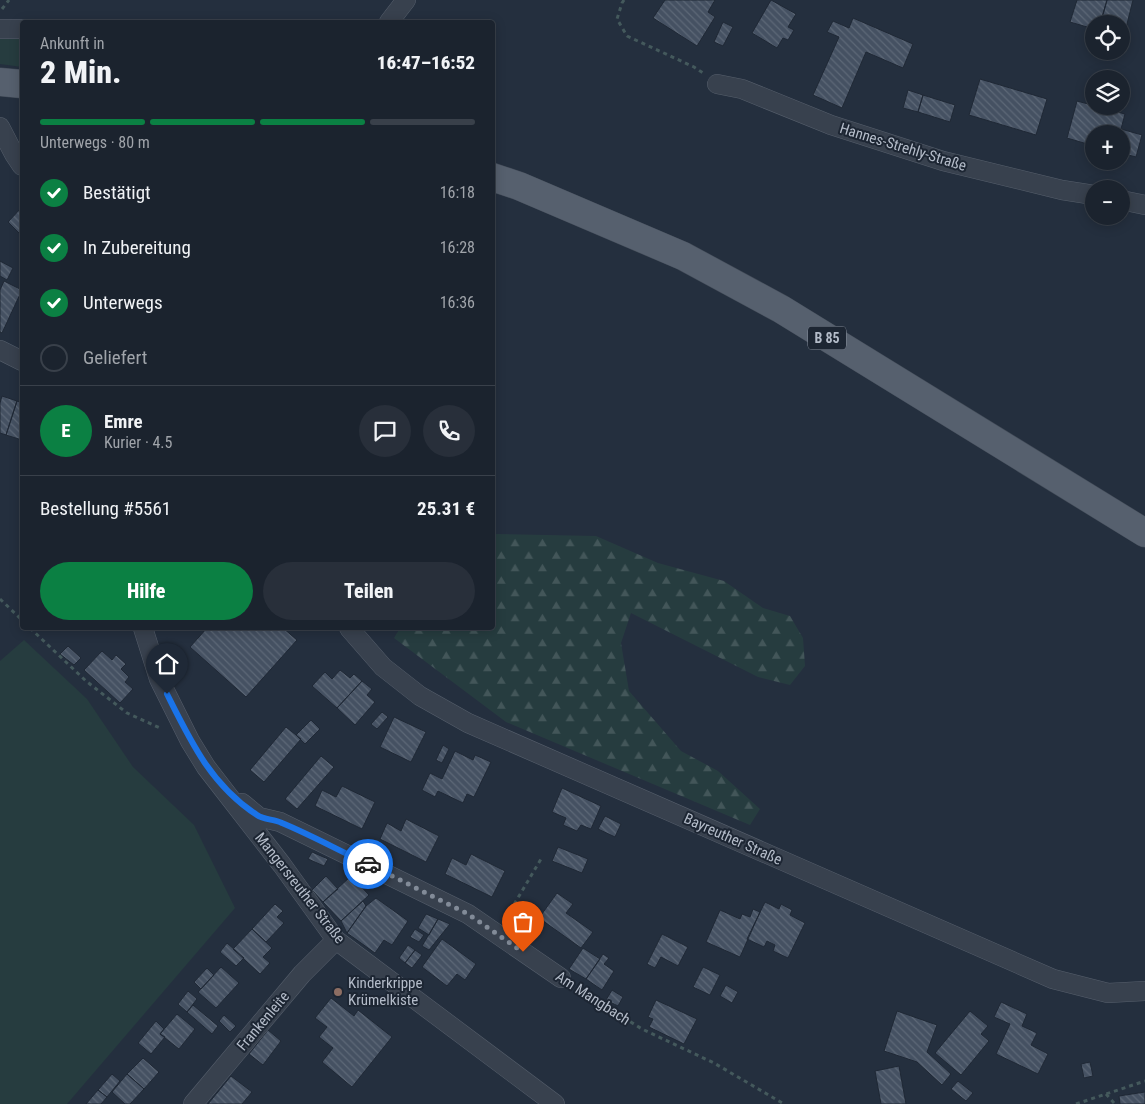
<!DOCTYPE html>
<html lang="de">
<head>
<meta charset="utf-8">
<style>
  body { margin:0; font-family:"Roboto Condensed",sans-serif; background:#282f3a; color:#f1f3f6; height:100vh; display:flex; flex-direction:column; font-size:19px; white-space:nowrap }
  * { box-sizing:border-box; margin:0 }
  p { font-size:16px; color:#a0a4aa }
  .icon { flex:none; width:28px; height:28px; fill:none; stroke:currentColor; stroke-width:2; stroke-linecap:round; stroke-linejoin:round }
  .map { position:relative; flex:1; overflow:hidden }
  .panel { position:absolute; left:20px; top:20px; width:475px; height:610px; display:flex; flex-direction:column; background:#1b232e; border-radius:5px; box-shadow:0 2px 12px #0003,0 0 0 1px #39404a }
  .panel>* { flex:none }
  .buttons { position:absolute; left:1085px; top:15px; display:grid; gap:10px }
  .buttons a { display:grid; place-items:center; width:45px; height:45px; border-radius:50%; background:#1b232e; box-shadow:0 2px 12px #0003,0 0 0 1px #39404a; font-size:25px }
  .pin { position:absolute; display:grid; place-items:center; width:42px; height:42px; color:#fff; margin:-51px -21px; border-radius:50% 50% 50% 0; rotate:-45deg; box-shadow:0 0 5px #0007 }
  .pin .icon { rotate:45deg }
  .courier { position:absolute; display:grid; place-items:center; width:50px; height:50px; margin:-25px; border:4px solid #1a73e8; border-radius:50%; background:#fff; color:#222; box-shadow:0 1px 6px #0007 }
  .head em { font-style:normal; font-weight:800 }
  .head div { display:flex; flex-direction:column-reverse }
  .head { display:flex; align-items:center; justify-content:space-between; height:85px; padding:0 20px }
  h1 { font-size:32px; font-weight:800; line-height:38px }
  .bar { display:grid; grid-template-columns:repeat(4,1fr); gap:8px 5px; align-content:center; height:60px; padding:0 20px }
  .bar i { height:6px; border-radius:4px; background:#39404a }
  .bar .selected { background:#0b8043 }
  .bar p { grid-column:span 4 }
  .line { display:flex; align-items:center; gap:12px; padding:0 20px; border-top:1px solid #39404a }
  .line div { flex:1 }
  .round { display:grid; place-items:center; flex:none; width:52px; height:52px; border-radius:26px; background:#282f3a }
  ol { padding:0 20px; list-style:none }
  li { display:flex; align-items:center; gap:15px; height:55px }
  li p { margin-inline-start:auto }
  li .icon { padding:5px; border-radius:50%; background:#0b8043; color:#fff; stroke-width:4 }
  li:last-child { color:#a0a4aa }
  li i { width:28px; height:28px; border:2px solid #39404a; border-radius:50% }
  .button { display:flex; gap:10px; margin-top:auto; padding:10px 20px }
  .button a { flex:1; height:58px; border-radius:30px; background:#0b8043; color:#fff; font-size:20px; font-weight:800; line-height:58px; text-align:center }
  .button a+a { background:#282f3a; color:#f1f3f6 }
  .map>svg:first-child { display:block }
  .green { fill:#263c3f }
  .forest { fill:url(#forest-firs) }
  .building { fill:url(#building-back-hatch); stroke:#1f2835 }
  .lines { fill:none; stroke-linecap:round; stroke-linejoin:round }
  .minor-casing { stroke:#565f6c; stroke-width:20 }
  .primary-casing { stroke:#414a57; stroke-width:29 }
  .path { stroke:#44595c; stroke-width:3; stroke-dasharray:4 4; stroke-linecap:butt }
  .minor { stroke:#38414e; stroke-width:19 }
  .primary { stroke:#56606e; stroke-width:28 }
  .done { stroke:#828b98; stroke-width:5; stroke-dasharray:0 9 }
  .route { stroke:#1a73e8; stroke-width:6 }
  .education-dot { fill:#8d6e63; stroke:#1d2633; stroke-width:2 }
  .labels { text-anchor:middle; stroke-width:4; stroke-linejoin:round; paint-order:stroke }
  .shield { fill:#1d2633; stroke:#878f9c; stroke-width:1 }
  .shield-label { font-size:14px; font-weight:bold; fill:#b4bcc9 }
  .street-label { font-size:15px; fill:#b4bcc9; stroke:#1d2633 }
  .poi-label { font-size:15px; fill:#b4bcc9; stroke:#1d2633; text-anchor:start }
</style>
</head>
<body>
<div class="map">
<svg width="1145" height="1104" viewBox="0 0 1145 1104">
  <defs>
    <pattern id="forest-firs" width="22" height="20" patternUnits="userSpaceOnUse" patternTransform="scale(1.25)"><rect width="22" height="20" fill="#263c3f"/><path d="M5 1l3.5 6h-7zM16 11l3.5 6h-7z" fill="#435659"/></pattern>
    <pattern id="building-back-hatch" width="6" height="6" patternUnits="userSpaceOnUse" patternTransform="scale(1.25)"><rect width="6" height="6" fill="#455162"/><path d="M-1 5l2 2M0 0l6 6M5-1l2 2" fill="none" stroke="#5d6877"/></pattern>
  </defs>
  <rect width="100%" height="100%" fill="#242f3e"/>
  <path class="green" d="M0 29H22V67L0 64Z
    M24 640 87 699 133 767 194 825 235 908 67 1104H0V661Z"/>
  <path class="forest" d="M493 534 596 536 658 563 724 581 763 608 790 616 803 638 805 666 790 685 758 677 631 613 621 643 629 691 681 751 718 771 760 809 750 825 506 722 394 638 400 628H492Z"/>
  <path class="building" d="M665 0H715L708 12 715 17 697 46 653 18Z
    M771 0 796 14 788 27 794 30 788 40 783 38 777 48 752 33Z
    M1077 0H1107L1100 24H1094V29L1070 22Z
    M1107 0H1133L1126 28 1121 27V24H1109L1101 22Z
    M853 18 913 44 903 68 866 52 842 108 813 95 839 37 827 32 833 21 849 28Z
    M723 22 733 27 723 46 714 42Z
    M980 79 1047 99 1036 135 969 115Z
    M908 90 923 95 918 112 903 108Z
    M923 95 955 105 950 122 918 112Z
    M1077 101 1125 114 1121 129 1142 135 1136 157 1121 153V134H1094V146L1067 138Z
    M22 207V236L8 222Z
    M0 261 13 268 7 280 0 276Z
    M4 281 22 290 2 333 0 332V290Z
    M2 396 17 401 6 435 0 433V403Z
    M17 401 22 403V440L6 435Z
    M207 628H283L297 640 246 697 190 647Z
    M68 646 81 658 74 665 60 654Z
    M102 651 112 660 116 655 126 664 121 669 129 677 125 682 133 689 120 703 84 670Z
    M340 670 350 678 354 674 362 681 337 708 312 686 325 672 332 679Z
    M362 681 372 689 367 695 375 702 355 725 337 708Z
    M382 712 388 717 377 729 371 724Z
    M394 717 426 732 411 762 380 747Z
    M311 720 320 729 305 744 296 735Z
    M286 727 301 739 264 782 250 770Z
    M443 745 449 749 442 763 436 760Z
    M455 751 473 760 475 755 491 762 474 797 467 794 463 803 438 791 435 797 422 790 430 773 442 779Z
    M321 756 334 767 297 809 285 799Z
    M342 786 375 802 362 829 315 806 322 790 336 797Z
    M562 788 601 806 591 829 581 825 577 831 563 825 566 818 552 812Z
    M605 816 621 824 615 837 598 829Z
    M406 819 439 836 426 862 380 839 387 823 401 831Z
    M558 847 588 859 582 873 552 861Z
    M312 852 328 859 324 866 308 859Z
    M471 854 505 871 492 897 445 874 452 858 466 865Z
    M326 876 338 889 323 902 312 890Z
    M351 876 369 895 341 921 323 902Z
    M557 893 573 904 566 913 593 932 581 948 539 918Z
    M376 898 408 921 392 945 384 940 375 953 347 933 366 906Z
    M363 901 366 906 347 933 341 921Z
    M765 902 779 909 781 904 792 910 790 915 805 923 788 958 773 951 775 945 767 941 764 947 747 939Z
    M275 904 283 911 277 917 284 923 266 942 252 929Z
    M753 909 760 912 740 957 706 942 720 910 740 919 742 914 750 917Z
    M426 914 438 919 429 935 418 928Z
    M438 919 450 924 429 950 422 946Z
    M252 929 272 948 263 957 270 963 260 974 233 949Z
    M415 929 424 935 419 942 410 937Z
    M662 934 688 947 678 966 661 957 655 968 647 964Z
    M442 939 476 964 465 980 457 974 447 986 422 967Z
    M227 943 244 958 236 966 220 952Z
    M408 945 415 950 405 963 399 958Z
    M583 948 600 959 586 979 569 969Z
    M415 950 422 955 412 968 405 963Z
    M603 954 609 958 604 964 614 971 602 990 586 979Z
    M221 967 239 983 216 1008 198 992Z
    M703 967 720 975 710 995 693 987Z
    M207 968 214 975 201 989 194 982Z
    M726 985 738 992 732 1003 720 996Z
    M612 990 623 997 618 1006 606 1000Z
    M188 991 197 999 187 1012 178 1004Z
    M331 998 354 1016 358 1010 392 1037 352 1087 322 1062 333 1048 319 1037 327 1027 315 1018Z
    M656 1000 697 1019 684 1044 649 1027 653 1019 648 1017Z
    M1001 1002 1027 1014 1022 1026 1037 1033 1031 1045 1048 1054 1038 1074 996 1054 1010 1024 994 1017Z
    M193 1005 218 1026 212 1034 187 1012Z
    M897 1011 937 1025 927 1052 951 1074 942 1085 917 1062 884 1051Z
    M970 1011 988 1026 981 1034 989 1041 961 1075 935 1053Z
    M177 1014 195 1029 179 1049 160 1034Z
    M224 1015 236 1026 230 1032 219 1021Z
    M156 1021 164 1029 160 1034 165 1037 151 1054 138 1043Z
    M268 1030 281 1041 263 1065 249 1054Z
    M143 1058 159 1072 144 1089 127 1074Z
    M1090 1062 1093 1076 1084 1078 1081 1064Z
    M899 1066 906 1104H881L875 1071Z
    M112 1074 120 1081 107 1097 98 1090Z
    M127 1074 144 1089 130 1104H125L112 1092Z
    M231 1076 252 1092 242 1104H208Z
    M958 1081 973 1093 966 1101 951 1089Z
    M98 1090 107 1097 101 1104H86Z
    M1145 1092V1104H1120L1119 1096Z"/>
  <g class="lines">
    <defs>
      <path id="minor" d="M389 22 406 0
        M0 29H22
        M717 84 742 89 831 125 943 161 1062 190 1094 195
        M0 127 14 154 22 166
        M1121 200 1145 205
        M0 350 22 361
        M143 628 159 679 190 741 206 767 282 865 336 940 555 1104
        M349 628 383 667 420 696 468 723 1053 979 1108 993 1145 991
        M242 803 259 817 280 822 468 914 561 978
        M193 1104 302 974 336 940"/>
      <path id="primary" d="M0 82 22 84
        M492 177 519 186 683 256 781 309 1145 533"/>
    </defs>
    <use href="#minor" class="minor-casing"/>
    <use href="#primary" class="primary-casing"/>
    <path class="path" d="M624 0 622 3 617 19 627 36 694 67 703 73
      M2 9 9 0
      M0 599 22 620
      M30 628 86 681 127 713 160 728
      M506 918 541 859
      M576 988 642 1029 714 1063 784 1104
      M1106 1094 1115 1104
      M1076 1104 1145 1081"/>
    <use href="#minor" class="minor"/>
    <use href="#primary" class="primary"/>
  </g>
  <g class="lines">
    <path class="done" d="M368 864 468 914 523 952"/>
    <path class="route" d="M167 694C191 742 211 785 257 815 264 820 274 819 282 823 311 835 340 851 368 864"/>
  </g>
  <circle class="education-dot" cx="338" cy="992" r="5"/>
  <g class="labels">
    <rect class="shield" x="808" y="326.5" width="38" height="23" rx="4"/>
    <g class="shield-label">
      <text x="827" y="343">B 85</text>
    </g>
    <g class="street-label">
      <text transform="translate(903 147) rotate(17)" y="5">Hannes-Strehly-Straße</text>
      <text transform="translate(733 839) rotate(24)" y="5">Bayreuther Straße</text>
      <text transform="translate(300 888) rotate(52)" y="5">Mangersreuther Straße</text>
      <text transform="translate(593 998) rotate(33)" y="5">Am Mangbach</text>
      <text transform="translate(263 1021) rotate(-50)" y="5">Frankenleite</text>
    </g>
    <g class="poi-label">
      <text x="348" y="988">Kinderkrippe<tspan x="348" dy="17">Krümelkiste</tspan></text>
    </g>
  </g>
</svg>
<div class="buttons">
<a><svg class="icon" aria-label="locate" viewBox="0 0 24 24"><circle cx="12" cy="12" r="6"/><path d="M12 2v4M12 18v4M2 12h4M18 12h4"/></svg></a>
<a><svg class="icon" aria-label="layers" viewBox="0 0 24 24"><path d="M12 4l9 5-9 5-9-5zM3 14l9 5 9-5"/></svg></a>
<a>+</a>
<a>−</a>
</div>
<div class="pin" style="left:523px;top:952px;background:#ea580c"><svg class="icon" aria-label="bag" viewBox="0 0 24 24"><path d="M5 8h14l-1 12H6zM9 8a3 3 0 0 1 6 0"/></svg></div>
<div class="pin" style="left:167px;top:694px;background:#1f2937"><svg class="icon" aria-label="home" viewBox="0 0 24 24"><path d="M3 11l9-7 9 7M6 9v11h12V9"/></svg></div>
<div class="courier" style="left:368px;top:864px"><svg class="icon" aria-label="car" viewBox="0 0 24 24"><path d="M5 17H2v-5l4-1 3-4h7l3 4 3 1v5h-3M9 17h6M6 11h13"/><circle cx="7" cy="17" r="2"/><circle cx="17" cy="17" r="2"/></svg></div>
<section class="panel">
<div class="head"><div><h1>2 Min.</h1><p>Ankunft in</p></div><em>16:47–16:52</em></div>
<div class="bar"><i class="selected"></i><i class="selected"></i><i class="selected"></i><i></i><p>Unterwegs · 80 m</p></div>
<ol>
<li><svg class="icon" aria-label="check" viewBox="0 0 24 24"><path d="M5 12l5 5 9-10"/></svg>Bestätigt<p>16:18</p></li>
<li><svg class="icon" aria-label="check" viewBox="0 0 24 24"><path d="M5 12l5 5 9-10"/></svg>In Zubereitung<p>16:28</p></li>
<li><svg class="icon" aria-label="check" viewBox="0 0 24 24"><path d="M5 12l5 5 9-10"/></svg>Unterwegs<p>16:36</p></li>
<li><i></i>Geliefert</li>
</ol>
<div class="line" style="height:90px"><b class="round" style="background:#0b8043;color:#fff">E</b><div><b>Emre</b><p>Kurier · 4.5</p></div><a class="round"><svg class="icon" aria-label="chat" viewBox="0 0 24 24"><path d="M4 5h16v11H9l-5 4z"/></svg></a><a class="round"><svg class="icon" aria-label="phone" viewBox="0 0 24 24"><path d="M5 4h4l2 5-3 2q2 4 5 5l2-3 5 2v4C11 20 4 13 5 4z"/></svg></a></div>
<div class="line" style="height:65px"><div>Bestellung #5561</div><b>25.31 €</b></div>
<div class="button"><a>Hilfe</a><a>Teilen</a></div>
</section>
</div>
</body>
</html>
